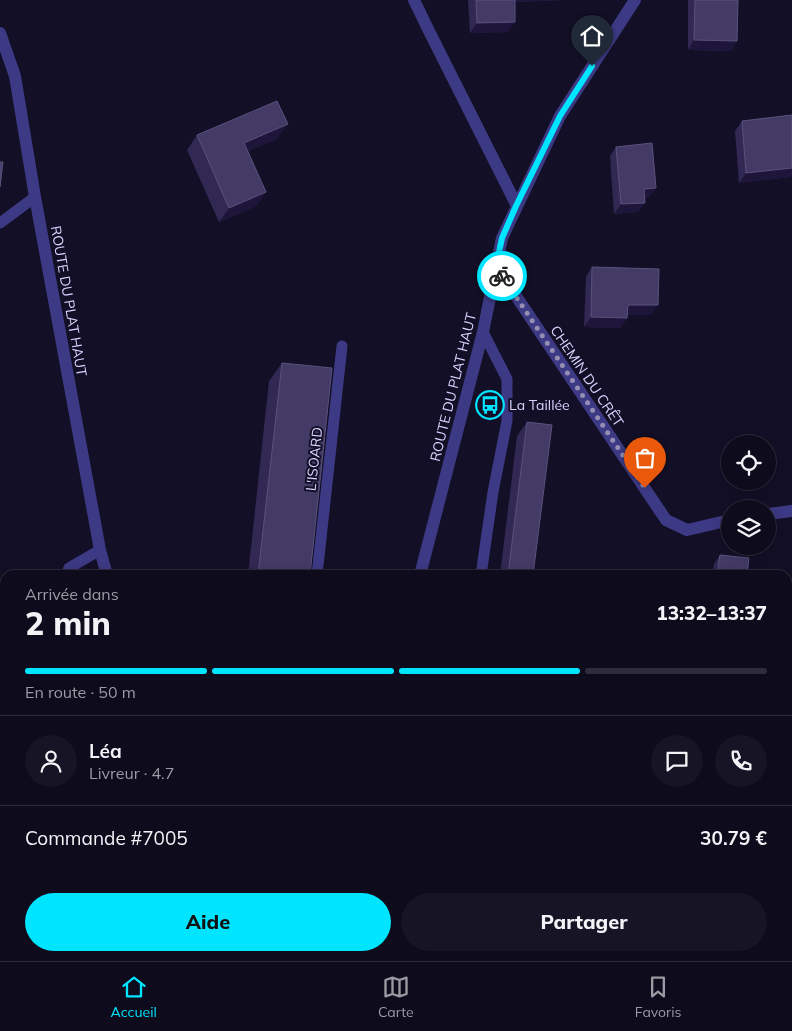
<!DOCTYPE html>
<html lang="fr">
<head>
<meta charset="utf-8">
<style>
  body { margin:0; font-family:Mulish,sans-serif; background:#171425; color:#f1f3f6; height:100vh; display:flex; flex-direction:column; font-size:19px; white-space:nowrap }
  * { box-sizing:border-box; margin:0 }
  p { font-size:16px; color:#9b9ba3 }
  .icon { flex:none; width:28px; height:28px; fill:none; stroke:currentColor; stroke-width:2; stroke-linecap:round; stroke-linejoin:round }
  .map { position:relative; flex:1; overflow:hidden }
  .sheet { position:absolute; left:0px; top:570px; width:792px; height:391px; display:flex; flex-direction:column; background:#0e0b1c; border-radius:15px 15px 0 0; box-shadow:0 2px 12px #0003,0 0 0 1px #2e2b3b }
  .sheet>* { flex:none }
  .buttons { position:absolute; left:721px; top:435px; display:grid; gap:10px }
  .buttons a { display:grid; place-items:center; width:55px; height:55px; border-radius:50%; background:#0e0b1c; box-shadow:0 2px 12px #0003,0 0 0 1px #2e2b3b; font-size:25px }
  .pin { position:absolute; display:grid; place-items:center; width:42px; height:42px; color:#fff; margin:-51px -21px; border-radius:50% 50% 50% 0; rotate:-45deg; box-shadow:0 0 5px #0007 }
  .pin .icon { rotate:45deg }
  .courier { position:absolute; display:grid; place-items:center; width:50px; height:50px; margin:-25px; border:4px solid #00e5ff; border-radius:50%; background:#fff; color:#222; box-shadow:0 1px 6px #0007 }
  .headline em { font-style:normal; font-weight:800 }
  .headline div { display:flex; flex-direction:column-reverse }
  .headline { display:flex; align-items:center; justify-content:space-between; height:85px; padding:0 25px }
  h1 { font-size:32px; font-weight:800; line-height:38px }
  .bar { display:grid; grid-template-columns:repeat(4,1fr); gap:8px 5px; align-content:center; height:60px; padding:0 25px }
  .bar i { height:6px; border-radius:4px; background:#2e2b3b }
  .bar .on { background:#00e5ff }
  .bar p { grid-column:span 4 }
  .line { display:flex; align-items:center; gap:12px; padding:0 25px; border-top:1px solid #2e2b3b }
  .line div { flex:1 }
  .round { display:grid; place-items:center; flex:none; width:52px; height:52px; border-radius:26px; background:#171425 }
  .primary-button { display:flex; gap:10px; margin-top:auto; padding:10px 25px }
  .primary-button a { flex:1; height:58px; border-radius:30px; background:#00e5ff; color:#111; font-size:20px; font-weight:800; line-height:58px; text-align:center }
  .primary-button a+a { background:#171425; color:#f1f3f6 }
  .menu { display:flex; justify-content:space-around; align-items:center; height:70px; border-top:1px solid #2e2b3b; background:#0e0b1c; font-size:14px; color:#9b9ba3 }
  .menu a { display:grid; justify-items:center; gap:2px }
  .menu .on { color:#00e5ff }
  .map>svg:first-child { display:block }
  .lines { fill:none; stroke-linecap:round; stroke-linejoin:round }
  .lane { stroke:#3d3a85; stroke-width:11 }
  .street { stroke:#3d3a85; stroke-width:12 }
  .wall { fill:#312854 }
  .shaded-wall { fill:#1d163a }
  .building { fill:#433a66; stroke:#5a527e }
  .done { stroke:#948fb3; stroke-width:5; stroke-dasharray:0 9 }
  .route { stroke:#00e5ff; stroke-width:6 }
  .labels { text-anchor:middle; stroke-width:4; stroke-linejoin:round; paint-order:stroke }
  .street-label { font-size:14px; fill:#d9d4ff; stroke:#130f26 }
  .poi-label { font-size:14px; fill:#d9d4ff; stroke:#130f26; text-anchor:start }
</style>
</head>
<body>
<div class="map">
<svg width="792" height="961" viewBox="0 0 792 961">
  <rect width="100%" height="100%" fill="#130f26"/>
  <g class="lines">
    <path class="lane" d="M0 223 35 197
      M66 575 69 568 100 550
      M317 575 342 346
      M481 575 493 492 507 421V379L483 332"/>
    <path class="street" d="M414 0 427 27 517 206
      M0 33 15 76 35 197 96 528 100 550 107 575
      M496 266 666 520 687 530 730 520
      M768 514 792 511
      M420 575 483 332 502 238 560 116 635 0
      M420 956 421 961
      M683 956 684 961"/>
  </g>
  <path class="wall" d="M468 0H563L515 2 508 32 470 33Z
    M688 0H738L737 41 731 51 688 50Z
    M742 121 791 177 739 183 735 131Z
    M197 135 278 138 248 151 266 192 256 206 219 222 187 150Z
    M616 147 649 198H645L638 212 614 214 610 156Z
    M592 267 651 315H627V318L620 328 584 327 586 277Z
    M282 363 310 575H248L269 381Z
    M527 422 533 575H500L517 436Z
    M720 555 747 575H712L714 564Z
    M57 956H114L115 957 112 961H58Z
    M135 956H190L189 961H133Z
    M353 956H388V961H353Z
    M490 956H546V961H490Z
    M745 956H776L775 957 754 961H746Z"/>
  <path class="shaded-wall" d="M509 0H563L508 2Z
    M515 22 508 32 470 33 477 23Z
    M694 40 737 41 731 51 688 50Z
    M288 124 278 138 234 157 244 143Z
    M792 168V175L791 177 739 183 746 173Z
    M656 188 649 198 637 199 644 189Z
    M266 192 256 206 219 222 229 208Z
    M645 203 638 212 614 214 621 204Z
    M628 305H658L651 315H621Z
    M591 317 627 318 620 328 584 327Z
    M0 850 5 851V864L4 866 0 865Z
    M792 931V932L788 939V932Z
    M496 956 504 957 501 961H493Z
    M750 956H776L775 957 754 961H747Z
    M115 957 112 961H102Z"/>
  <path class="building" d="M476 0H515V22L477 23Z
    M695 0H738L737 41 694 40Z
    M277 101 288 124 244 143 266 192 229 208 197 135Z
    M792 115V168L746 173 742 121Z
    M652 143 656 188 644 189 645 203 621 204 616 147Z
    M0 162H3L0 187Z
    M592 267 659 269 658 305H628L627 318 591 317Z
    M282 363 332 368 310 575H258Z
    M527 422 552 425 533 575H508Z
    M720 555 749 558 747 575H717Z
    M0 736 5 737V851L0 850Z
    M788 902 792 924V931L788 932Z
    M0 955 17 961H0Z
    M66 956H114L115 957 102 961H67Z
    M139 956H190L189 961H144L138 959Z
    M359 956H388V961H358Z
    M497 956H546V961H504V957Z"/>
  <g class="lines">
    <path class="done" d="M502 276 645 488"/>
    <path class="route" d="M502 276 496 266 502 238 516 206 560 116 592 66"/>
  </g>
  <defs>
    <symbol id="bus-ring" viewBox="-11 -11 22 22"><circle r="9.5" fill="#130f26" stroke="#00e5ff" stroke-width="1.5"/><path d="M-5-6H5V4H4V6H2V4H-2V6H-4V4H-5ZM-3.5-4V0h7V-4ZM-3.5 1.2v1.5H-2V1.2ZM2 1.2v1.5H3.5V1.2Z" fill="#00e5ff"/></symbol>
  </defs>
  <g fill-rule="evenodd">
    <use href="#bus-ring" x="474" y="389" width="32" height="32"/>
  </g>
  <g class="labels">
    <g class="street-label">
      <text transform="translate(69 301) rotate(80)" y="5">ROUTE DU PLAT HAUT</text>
      <text transform="translate(587 376) rotate(56)" y="5">CHEMIN DU CRÊT</text>
      <text transform="translate(453 387) rotate(-76)" y="5">ROUTE DU PLAT HAUT</text>
      <text transform="translate(314 459) rotate(-84)" y="5">L'ISOARD</text>
    </g>
    <g class="poi-label">
      <text x="509" y="410">La Taillée</text>
    </g>
  </g>
</svg>
<div class="buttons">
<a><svg class="icon" aria-label="locate" viewBox="0 0 24 24"><circle cx="12" cy="12" r="6"/><path d="M12 2v4M12 18v4M2 12h4M18 12h4"/></svg></a>
<a><svg class="icon" aria-label="layers" viewBox="0 0 24 24"><path d="M12 4l9 5-9 5-9-5zM3 14l9 5 9-5"/></svg></a>
</div>
<div class="pin" style="left:645px;top:488px;background:#ea580c"><svg class="icon" aria-label="bag" viewBox="0 0 24 24"><path d="M5 8h14l-1 12H6zM9 8a3 3 0 0 1 6 0"/></svg></div>
<div class="pin" style="left:592px;top:66px;background:#1f2937"><svg class="icon" aria-label="home" viewBox="0 0 24 24"><path d="M3 11l9-7 9 7M6 9v11h12V9"/></svg></div>
<div class="courier" style="left:502px;top:276px"><svg class="icon" aria-label="bike" viewBox="0 0 24 24"><circle cx="6" cy="16" r="4"/><circle cx="18" cy="16" r="4"/><path d="M6 16l4-8h5l3 8M10 8l3 8H6M13 5h3"/></svg></div>
<section class="sheet">
<div class="headline"><div><h1>2 min</h1><p>Arrivée dans</p></div><em>13:32–13:37</em></div>
<div class="bar"><i class="on"></i><i class="on"></i><i class="on"></i><i></i><p>En route · 50 m</p></div>
<div class="line" style="height:90px"><a class="round"><svg class="icon" aria-label="person" viewBox="0 0 24 24"><circle cx="12" cy="8" r="4"/><path d="M4 21q1-7 8-7t8 7"/></svg></a><div><b>Léa</b><p>Livreur · 4.7</p></div><a class="round"><svg class="icon" aria-label="chat" viewBox="0 0 24 24"><path d="M4 5h16v11H9l-5 4z"/></svg></a><a class="round"><svg class="icon" aria-label="phone" viewBox="0 0 24 24"><path d="M5 4h4l2 5-3 2q2 4 5 5l2-3 5 2v4C11 20 4 13 5 4z"/></svg></a></div>
<div class="line" style="height:65px"><div>Commande #7005</div><b>30.79 €</b></div>
<div class="primary-button"><a>Aide</a><a>Partager</a></div>
</section>
</div>
<nav class="menu">
<a class="on"><svg class="icon" aria-label="home" viewBox="0 0 24 24"><path d="M3 11l9-7 9 7M6 9v11h12V9"/></svg>Accueil</a>
<a><svg class="icon" aria-label="map" viewBox="0 0 24 24"><path d="M3 6l6-2 6 2 6-2v14l-6 2-6-2-6 2zM9 4v14M15 6v14"/></svg>Carte</a>
<a><svg class="icon" aria-label="saved" viewBox="0 0 24 24"><path d="M7 4h10v16l-5-4-5 4z"/></svg>Favoris</a>
</nav>
</body>
</html>
